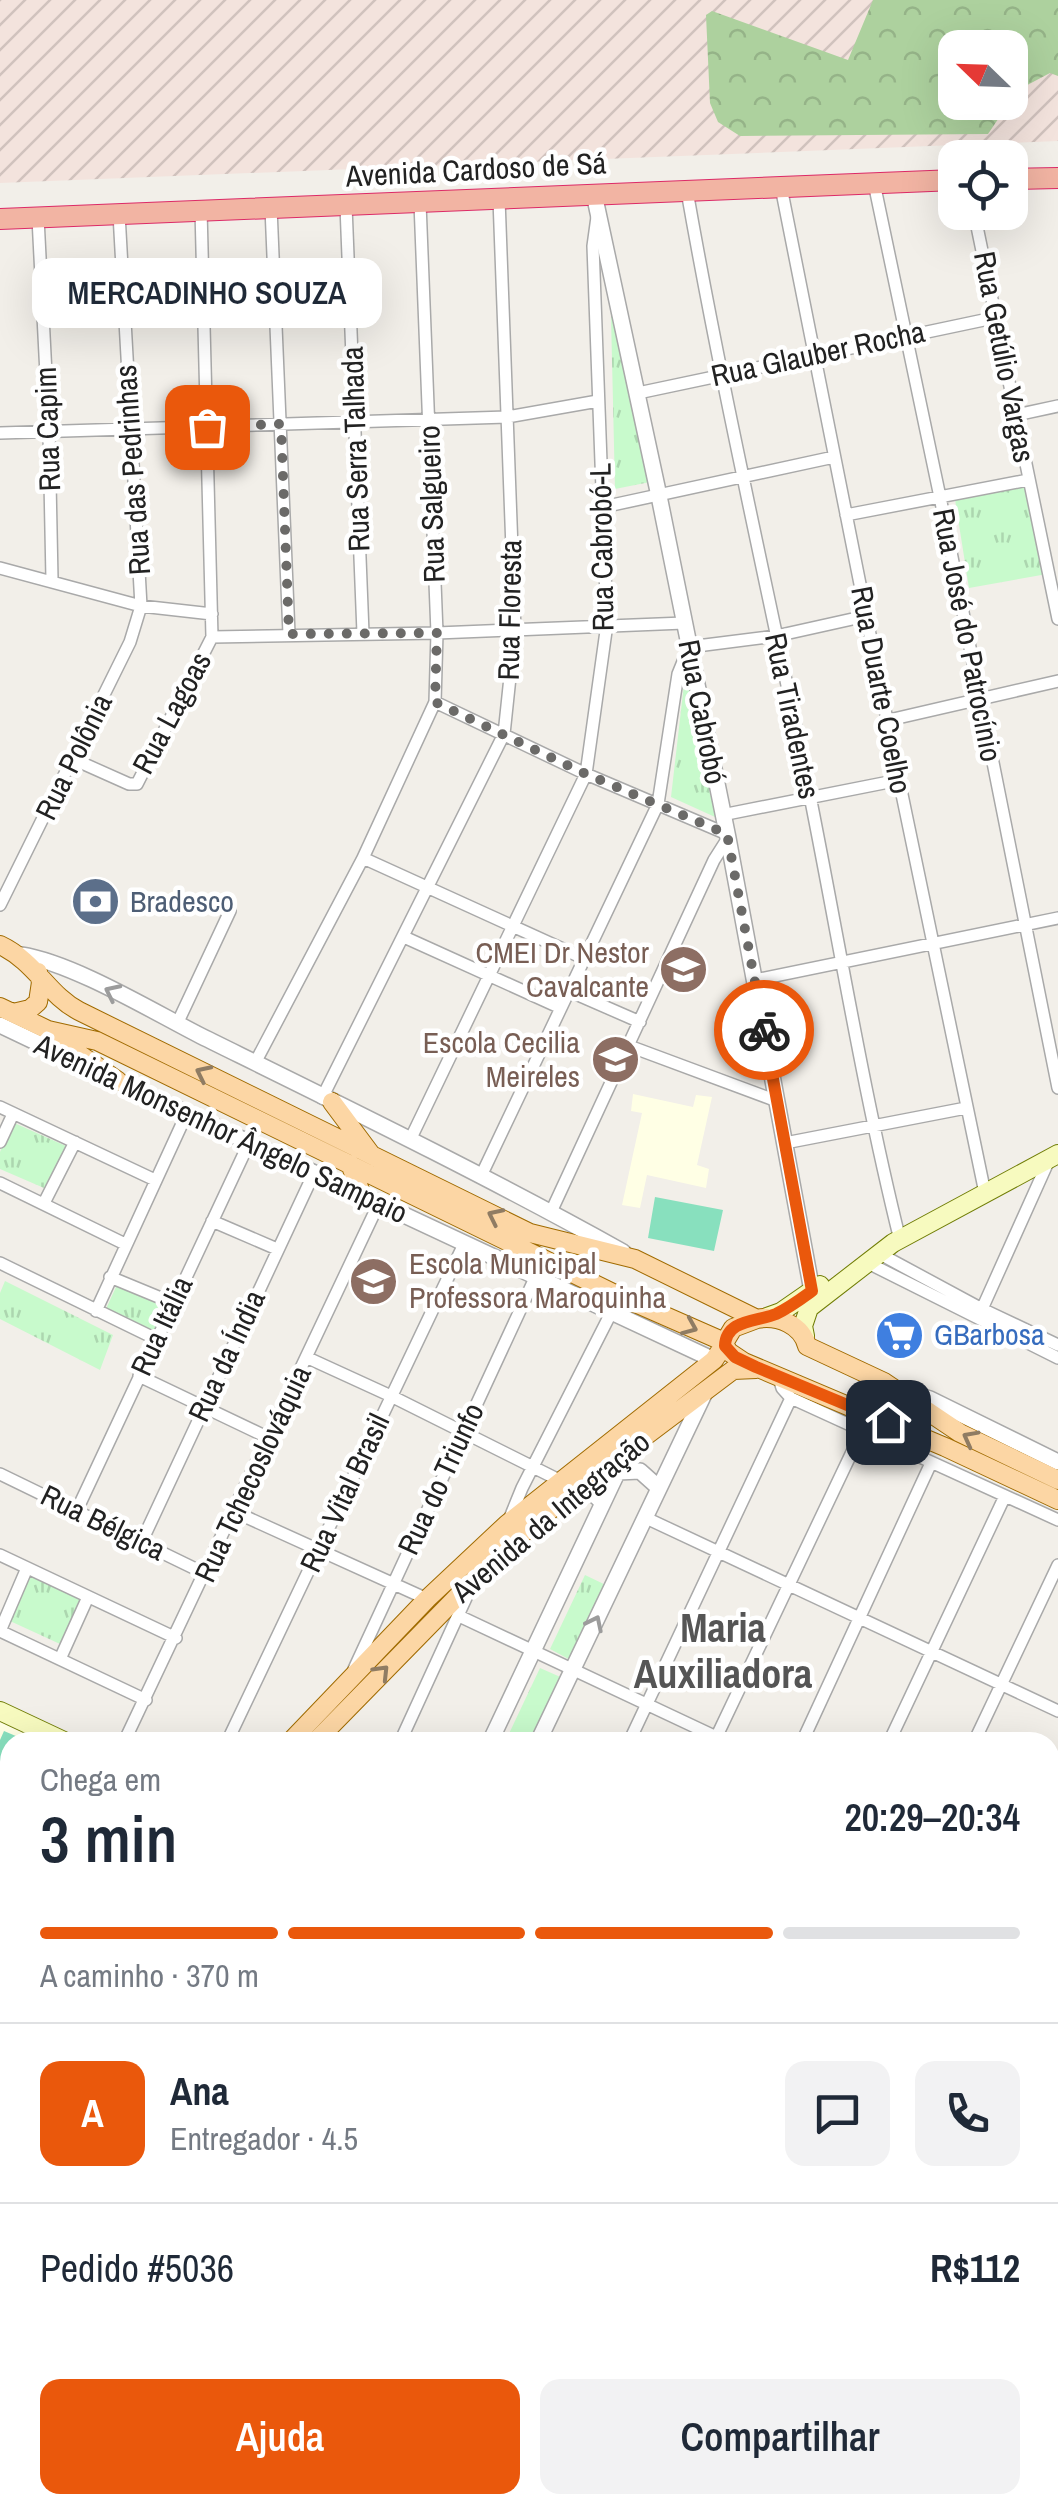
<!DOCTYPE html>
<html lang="pt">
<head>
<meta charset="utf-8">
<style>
  body { margin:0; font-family:"Archivo Narrow",sans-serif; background:#f2f2f3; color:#1f2937; height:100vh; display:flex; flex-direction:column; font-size:38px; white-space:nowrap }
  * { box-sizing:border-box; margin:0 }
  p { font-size:32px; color:#747a83 }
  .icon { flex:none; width:55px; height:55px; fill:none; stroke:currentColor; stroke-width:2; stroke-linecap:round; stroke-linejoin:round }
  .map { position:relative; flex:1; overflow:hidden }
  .panel { position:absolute; left:0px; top:1732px; width:1060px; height:782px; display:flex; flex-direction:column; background:#fff; border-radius:30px 30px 0 0; box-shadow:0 10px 40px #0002 }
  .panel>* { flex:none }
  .needle { width:65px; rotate:293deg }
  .controls { position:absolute; left:938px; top:30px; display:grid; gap:20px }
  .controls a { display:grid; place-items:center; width:90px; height:90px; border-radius:20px; background:#fff; box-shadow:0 10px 40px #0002; font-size:50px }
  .pin { position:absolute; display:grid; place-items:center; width:85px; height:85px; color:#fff; margin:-42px; border-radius:20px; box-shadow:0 5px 15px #0006 }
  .courier { position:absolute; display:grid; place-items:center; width:100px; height:100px; margin:-50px; border:8px solid #ea580c; border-radius:50%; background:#fff; color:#222; box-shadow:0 2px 12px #0007 }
  .bubble { position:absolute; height:70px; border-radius:20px; background:#fff; box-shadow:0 10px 40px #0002; font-size:32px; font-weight:600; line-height:70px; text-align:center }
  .summary em { font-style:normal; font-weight:600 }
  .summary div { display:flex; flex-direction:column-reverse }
  .summary { display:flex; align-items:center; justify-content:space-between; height:170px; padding:0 40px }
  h1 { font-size:65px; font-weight:600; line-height:75px }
  .bar { display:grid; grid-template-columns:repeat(4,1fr); gap:15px 10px; align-content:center; height:120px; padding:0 40px }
  .bar i { height:12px; border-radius:8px; background:#e0e1e3 }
  .bar .on { background:#ea580c }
  .bar p { grid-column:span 4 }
  .line { display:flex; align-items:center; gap:25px; padding:0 40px; border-top:2px solid #e0e1e3 }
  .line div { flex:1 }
  .round { display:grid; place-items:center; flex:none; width:105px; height:105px; border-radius:20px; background:#f2f2f3 }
  .action { display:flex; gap:20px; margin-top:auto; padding:20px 40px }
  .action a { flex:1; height:115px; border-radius:20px; background:#ea580c; color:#fff; font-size:40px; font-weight:600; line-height:115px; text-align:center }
  .action a+a { background:#f2f2f3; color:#1f2937 }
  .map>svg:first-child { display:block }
  .education { fill:#ffffe5 }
  .military { fill:url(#military-furrows); fill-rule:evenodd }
  .construction { fill:url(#construction-cross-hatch) }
  .forest { fill:url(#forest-crowns) }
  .park { fill:url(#park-tufts) }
  .pitch { fill:#88e0be }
  .parking { fill:#e2e2e2 }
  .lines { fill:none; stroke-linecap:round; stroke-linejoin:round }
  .stream { stroke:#aad3df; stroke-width:2.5 }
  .minor-casing { stroke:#a9a9a9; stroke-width:14 }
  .tertiary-casing { stroke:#a9a9a9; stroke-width:18 }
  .secondary-casing { stroke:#707d05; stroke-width:20 }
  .primary-casing { stroke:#a06b00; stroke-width:20 }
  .trunk-casing { stroke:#dc2a67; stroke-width:22 }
  .minor { stroke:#fff; stroke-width:11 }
  .tertiary { stroke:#fff; stroke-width:15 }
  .secondary { stroke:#f7fabf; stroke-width:18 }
  .primary { stroke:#fcd6a4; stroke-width:18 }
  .trunk { stroke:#f2b4a3; stroke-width:20 }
  .oneway { stroke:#9c9c9c }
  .oneway2 { stroke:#8f7c63 }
  .done { stroke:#6b6a68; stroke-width:10; stroke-dasharray:0 18 }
  .route { stroke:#ea580c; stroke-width:12 }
  .labels { text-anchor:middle; stroke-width:9; stroke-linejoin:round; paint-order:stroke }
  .street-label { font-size:30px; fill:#222; stroke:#fff }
  .service-label { font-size:30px; fill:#4e5e75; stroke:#fff; text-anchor:start }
  .education-label { font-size:30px; fill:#785e54; stroke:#fff; text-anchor:end }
  .shop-label { font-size:30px; fill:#366cbe; stroke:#fff; text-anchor:start }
  .district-label { font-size:40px; font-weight:bold; fill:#555; stroke:#fff }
</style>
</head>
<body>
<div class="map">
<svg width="1058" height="2514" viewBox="0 0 1058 2514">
  <defs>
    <pattern id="military-furrows" width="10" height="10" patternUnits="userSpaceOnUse" patternTransform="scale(2.5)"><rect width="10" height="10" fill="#f3e3dd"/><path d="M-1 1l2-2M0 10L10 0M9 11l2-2" fill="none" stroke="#d0c2bd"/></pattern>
    <pattern id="construction-cross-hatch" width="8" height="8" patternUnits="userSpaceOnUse" patternTransform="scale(2.5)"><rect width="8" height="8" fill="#c7c7b4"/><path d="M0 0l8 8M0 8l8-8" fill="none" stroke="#abab9a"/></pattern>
    <pattern id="forest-crowns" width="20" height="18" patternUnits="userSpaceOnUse" patternTransform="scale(2.5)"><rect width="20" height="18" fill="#add19e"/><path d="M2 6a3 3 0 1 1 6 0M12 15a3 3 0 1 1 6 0" fill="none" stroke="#95b388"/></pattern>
    <pattern id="park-tufts" width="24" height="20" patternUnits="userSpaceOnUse" patternTransform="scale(2.5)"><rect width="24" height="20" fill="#c8facc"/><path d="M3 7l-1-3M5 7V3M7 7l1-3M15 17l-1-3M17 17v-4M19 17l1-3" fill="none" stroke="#acd6af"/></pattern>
  </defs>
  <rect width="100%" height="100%" fill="#f2efe9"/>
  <path class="education" d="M633 1094 693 1107 696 1095 712 1097 697 1165 709 1169 706 1188 647 1175 640 1208 622 1205 642 1113 631 1111Z
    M0 1722 43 1742H10V1941L0 1936Z
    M266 2505H728L714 2514H268Z"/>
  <path class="military" d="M0 0H1058V141L0 183ZM955 48H1010V102H955Z"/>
  <path class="construction" d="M1050 2291 1058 2303V2514H952L946 2505H1050Z"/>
  <path class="forest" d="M873 0H1058V76L1050 73 1016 91 1010 100V48H955V102L1009 103 988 134 740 136 718 122 710 103 706 15 712 11 848 60Z"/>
  <path class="park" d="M610 274 650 482 615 489Z
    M1032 480 1047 574 969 588 954 493Z
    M686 667 715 817 671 797Z
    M12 1122 66 1146 44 1188 0 1169V1152Z
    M121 1276 173 1300 155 1336 105 1311Z
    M5 1281 113 1335 100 1370 0 1319V1293Z
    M32 1571 83 1594 60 1644 10 1621Z
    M585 1575 610 1587 576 1663 550 1649Z
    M540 1668 565 1679 537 1742H505Z
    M10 2377V2505H251L253 2514H0V2382Z"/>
  <path class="pitch" d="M655 1197 723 1210 714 1251 648 1238Z
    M4 1731 30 1742H10V1766L0 1762V1740Z"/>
  <path class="parking" d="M1058 1967V2078L1050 2083V1972Z"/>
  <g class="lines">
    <path class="stream" d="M1050 1782 1058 1778"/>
    <defs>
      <path id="minor" d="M874 183 940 497 1058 1088
        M781 187 899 780 985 1193
        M687 191C723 396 770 598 811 801 840 947 864 1095 900 1240
        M346 206 363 633
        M271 208 289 634
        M974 212 1058 619
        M38 218 49 433 52 579
        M638 393 998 317
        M1016 415 1058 406
        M0 433 507 417 598 401
        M603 507 834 457
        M846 515 1028 480
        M0 568 141 606 212 614
        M212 637 437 633 684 623
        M435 702 586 774 727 834
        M889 720 1058 681
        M73 759 129 784H137L212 637 201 210
        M722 815 899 780
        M363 858 585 959
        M0 905 130 642 141 606 119 214
        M404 937 561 1008
        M755 980 1058 918
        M569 991 640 1022
        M177 1024 230 911
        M629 1046 777 1101
        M255 1063 363 858 435 702 437 633 420 203
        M322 1098 504 734 515 630 499 199
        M0 1107 155 1180
        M410 1140 586 774 607 624 593 246 597 217
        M0 1142 13 1114
        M785 1143 966 1108
        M481 1176 658 804 678 674 689 647 776 636 866 616
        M0 1183 125 1244
        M44 1203 75 1142
        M551 1212 714 860 728 838
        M212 1221 277 1249
        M880 1254 982 1309 1058 1345
        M0 1263 156 1339
        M870 1264 1058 1358
        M110 1277 173 1303
        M982 1309 1049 1160
        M96 1311 187 1113
        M308 1358 391 1396 595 1498 602 1505
        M778 1375 782 1388 791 1398 1058 1520
        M139 1376 269 1438
        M0 1474 206 1574
        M77 1510 249 1143
        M235 1512 427 1599
        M646 1518 1058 1711
        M509 1520 522 1488 611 1313
        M142 1541 314 1173
        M0 1555 176 1638
        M459 1616 727 1742
        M0 1631 146 1700
        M0 1631 27 1568
        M60 1659 88 1597
        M354 1669 535 1278
        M124 1742 379 1203
        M227 1742 464 1244
        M400 1742 471 1587
        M629 1742 791 1398
        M714 1742 862 1431
        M802 1742 931 1463
        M889 1742 1005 1496
        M974 1742 1058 1565
        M1050 1769 1058 1765
        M0 2006 10 1985
        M0 2224 10 2202"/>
      <path id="tertiary" d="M594 194 659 496 728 838 812 1291
        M21 955C73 963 152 1011 201 1036 343 1106 485 1175 623 1252
        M0 1025 82 1064
        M107 1076 714 1360
        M898 1389 930 1399 1058 1462
        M618 1472 640 1471 659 1488
        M490 1742 628 1450
        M538 1742 706 1390
        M1050 2211 1058 2223
        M254 2505 257 2514"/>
      <path id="secondary" d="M767 1317 781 1312 820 1285
        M805 1336 803 1326 809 1308 893 1243 1058 1154
        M0 1711 66 1742
        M0 1956 10 1961
        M0 2086 10 2090
        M1050 2237 1058 2249
        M1050 2265 1058 2277
        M0 2369 10 2363
        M764 2505 767 2514
        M787 2505 790 2514"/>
      <path id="primary" d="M0 945C36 962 48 995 79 1011L530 1233 635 1259 757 1319C778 1315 802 1325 807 1346L884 1382 960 1433 1058 1480
        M0 1007 48 1030 97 1041 615 1294 722 1341 729 1352 744 1362 945 1447 1058 1500
        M13 1013 30 1009 38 1002 41 982 38 972
        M53 1036 118 1081
        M332 1102 370 1153
        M350 1164 362 1195
        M724 1343 733 1328 757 1319
        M877 1437 909 1431
        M290 1742 427 1599 507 1524 714 1360 724 1345
        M315 1742 503 1550 575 1489 733 1370 756 1369
        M0 2038 10 2028
        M0 2064 10 2054"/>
      <path id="trunk" d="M1010 179 1058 178
        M0 219 955 180"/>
    </defs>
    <use href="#minor" class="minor-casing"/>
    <use href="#tertiary" class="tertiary-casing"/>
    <use href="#secondary" class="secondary-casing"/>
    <use href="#primary" class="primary-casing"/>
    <use href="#trunk" class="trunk-casing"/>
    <use href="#minor" class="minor"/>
    <use href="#tertiary" class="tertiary"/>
    <use href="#secondary" class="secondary"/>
    <use href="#primary" class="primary"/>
    <use href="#trunk" class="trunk"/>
  </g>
  <defs><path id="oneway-chevron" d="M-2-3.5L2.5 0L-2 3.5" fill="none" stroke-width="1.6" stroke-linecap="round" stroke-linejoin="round" transform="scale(2.5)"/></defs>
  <g class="oneway">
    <use href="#oneway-chevron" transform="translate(112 992) rotate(-154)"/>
    <use href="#oneway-chevron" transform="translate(595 1623) rotate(-64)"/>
  </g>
  <g class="oneway2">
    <use href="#oneway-chevron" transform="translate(203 1073) rotate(-154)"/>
    <use href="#oneway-chevron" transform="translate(495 1216) rotate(-154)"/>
    <use href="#oneway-chevron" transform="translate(690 1327) rotate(23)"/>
    <use href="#oneway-chevron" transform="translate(970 1438) rotate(-152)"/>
    <use href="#oneway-chevron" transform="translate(382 1672) rotate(-46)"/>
  </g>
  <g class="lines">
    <path class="done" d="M207 427 281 424 289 634 437 633 435 702 586 774 727 834 764 1030"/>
    <path class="route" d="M764 1030 812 1291C801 1299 789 1308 776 1314 757 1322 726 1319 725 1346L735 1357 756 1367 888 1422"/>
  </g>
  <defs>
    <symbol id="bank-disc" viewBox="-11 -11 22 22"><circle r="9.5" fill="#5c6f8a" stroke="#fff"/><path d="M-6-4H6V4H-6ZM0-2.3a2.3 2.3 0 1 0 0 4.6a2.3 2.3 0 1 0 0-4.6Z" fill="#fff"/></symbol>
    <symbol id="school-disc" viewBox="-11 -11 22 22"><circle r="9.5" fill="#8d6e63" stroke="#fff"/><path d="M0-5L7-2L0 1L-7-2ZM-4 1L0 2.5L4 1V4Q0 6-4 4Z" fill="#fff"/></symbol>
    <symbol id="supermarket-disc" viewBox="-11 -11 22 22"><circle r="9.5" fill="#3f7fe0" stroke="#fff"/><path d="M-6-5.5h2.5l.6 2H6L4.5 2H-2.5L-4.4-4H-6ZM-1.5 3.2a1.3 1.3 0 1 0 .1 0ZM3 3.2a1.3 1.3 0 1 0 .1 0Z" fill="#fff"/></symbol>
  </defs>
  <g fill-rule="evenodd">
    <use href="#bank-disc" x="68" y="874" width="55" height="55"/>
    <use href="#school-disc" x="656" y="942" width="55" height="55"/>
    <use href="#school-disc" x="588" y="1032" width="55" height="55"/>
    <use href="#school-disc" x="346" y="1254" width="55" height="55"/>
    <use href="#supermarket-disc" x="872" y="1308" width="55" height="55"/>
  </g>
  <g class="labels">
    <g class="street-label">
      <text transform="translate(476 170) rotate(-3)" y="10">Avenida Cardoso de Sá</text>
      <text transform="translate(818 354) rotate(-12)" y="10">Rua Glauber Rocha</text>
      <text transform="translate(1004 357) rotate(79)" y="10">Rua Getúlio Vargas</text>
      <text transform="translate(48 429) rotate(-92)" y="10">Rua Capim</text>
      <text transform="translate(356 449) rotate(-92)" y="10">Rua Serra Talhada</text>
      <text transform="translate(133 470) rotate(-94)" y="10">Rua das Pedrinhas</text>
      <text transform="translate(432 504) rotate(-92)" y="10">Rua Salgueiro</text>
      <text transform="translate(602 547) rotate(-91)" y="10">Rua Cabrobó-L</text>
      <text transform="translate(510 610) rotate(-89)" y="10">Rua Floresta</text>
      <text transform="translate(967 635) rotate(79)" y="10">Rua José do Patrocínio</text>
      <text transform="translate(881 690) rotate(79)" y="10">Rua Duarte Coelho</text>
      <text transform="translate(702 712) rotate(79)" y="10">Rua Cabrobó</text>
      <text transform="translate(172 713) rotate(-62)" y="10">Rua Lagoas</text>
      <text transform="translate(792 716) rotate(78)" y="10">Rua Tiradentes</text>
      <text transform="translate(74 757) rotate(-64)" y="10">Rua Polônia</text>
      <text transform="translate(221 1129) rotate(25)" y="10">Avenida Monsenhor Ângelo Sampaio</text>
      <text transform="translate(162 1326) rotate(-65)" y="10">Rua Itália</text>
      <text transform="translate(227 1356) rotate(-65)" y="10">Rua da Índia</text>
      <text transform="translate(253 1474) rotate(-65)" y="10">Rua Tchecoslováquia</text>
      <text transform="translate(441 1479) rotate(-65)" y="10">Rua do Triunfo</text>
      <text transform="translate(345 1493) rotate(-65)" y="10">Rua Vital Brasil</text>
      <text transform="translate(551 1517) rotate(-40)" y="10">Avenida da Integração</text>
      <text transform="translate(103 1523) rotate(26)" y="10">Rua Bélgica</text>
    </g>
    <g class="service-label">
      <text x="130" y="912">Bradesco</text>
    </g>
    <g class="education-label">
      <text x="649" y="963">CMEI Dr Nestor<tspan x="649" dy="34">Cavalcante</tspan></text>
      <text x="580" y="1053">Escola Cecilia<tspan x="580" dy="34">Meireles</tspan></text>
      <text x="409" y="1274" text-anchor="start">Escola Municipal<tspan x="409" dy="34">Professora Maroquinha</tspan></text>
    </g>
    <g class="shop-label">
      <text x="934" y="1345">GBarbosa</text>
    </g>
    <g class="district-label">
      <text x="723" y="1642">Maria<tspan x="723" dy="46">Auxiliadora</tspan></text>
    </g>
  </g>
</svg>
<div class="controls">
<a><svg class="needle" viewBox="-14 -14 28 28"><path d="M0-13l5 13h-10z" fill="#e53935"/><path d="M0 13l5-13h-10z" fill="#747a83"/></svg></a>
<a><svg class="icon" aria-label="locate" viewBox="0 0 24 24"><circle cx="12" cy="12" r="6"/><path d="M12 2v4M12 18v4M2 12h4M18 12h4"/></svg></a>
</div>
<div class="pin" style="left:207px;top:427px;background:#ea580c"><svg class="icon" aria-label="bag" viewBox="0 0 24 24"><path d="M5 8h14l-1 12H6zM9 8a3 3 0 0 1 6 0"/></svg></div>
<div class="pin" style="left:888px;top:1422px;background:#1f2937"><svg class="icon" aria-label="home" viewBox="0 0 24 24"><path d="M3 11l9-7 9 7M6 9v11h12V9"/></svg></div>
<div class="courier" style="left:764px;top:1030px"><svg class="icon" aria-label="bike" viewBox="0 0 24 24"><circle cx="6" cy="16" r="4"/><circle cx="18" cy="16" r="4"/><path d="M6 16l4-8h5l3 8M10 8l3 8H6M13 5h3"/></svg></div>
<div class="bubble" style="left:32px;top:258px;width:350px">MERCADINHO SOUZA</div>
<section class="panel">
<div class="summary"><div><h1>3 min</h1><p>Chega em</p></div><em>20:29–20:34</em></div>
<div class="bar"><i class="on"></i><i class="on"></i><i class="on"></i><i></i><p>A caminho · 370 m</p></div>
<div class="line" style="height:180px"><b class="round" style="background:#ea580c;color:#fff">A</b><div><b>Ana</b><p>Entregador · 4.5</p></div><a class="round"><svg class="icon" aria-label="chat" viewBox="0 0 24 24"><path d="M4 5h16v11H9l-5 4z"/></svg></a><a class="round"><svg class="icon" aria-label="phone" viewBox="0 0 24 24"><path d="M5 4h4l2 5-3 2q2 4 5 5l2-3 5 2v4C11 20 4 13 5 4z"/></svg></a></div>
<div class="line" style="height:130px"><div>Pedido #5036</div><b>R$112</b></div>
<div class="action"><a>Ajuda</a><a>Compartilhar</a></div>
</section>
</div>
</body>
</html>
